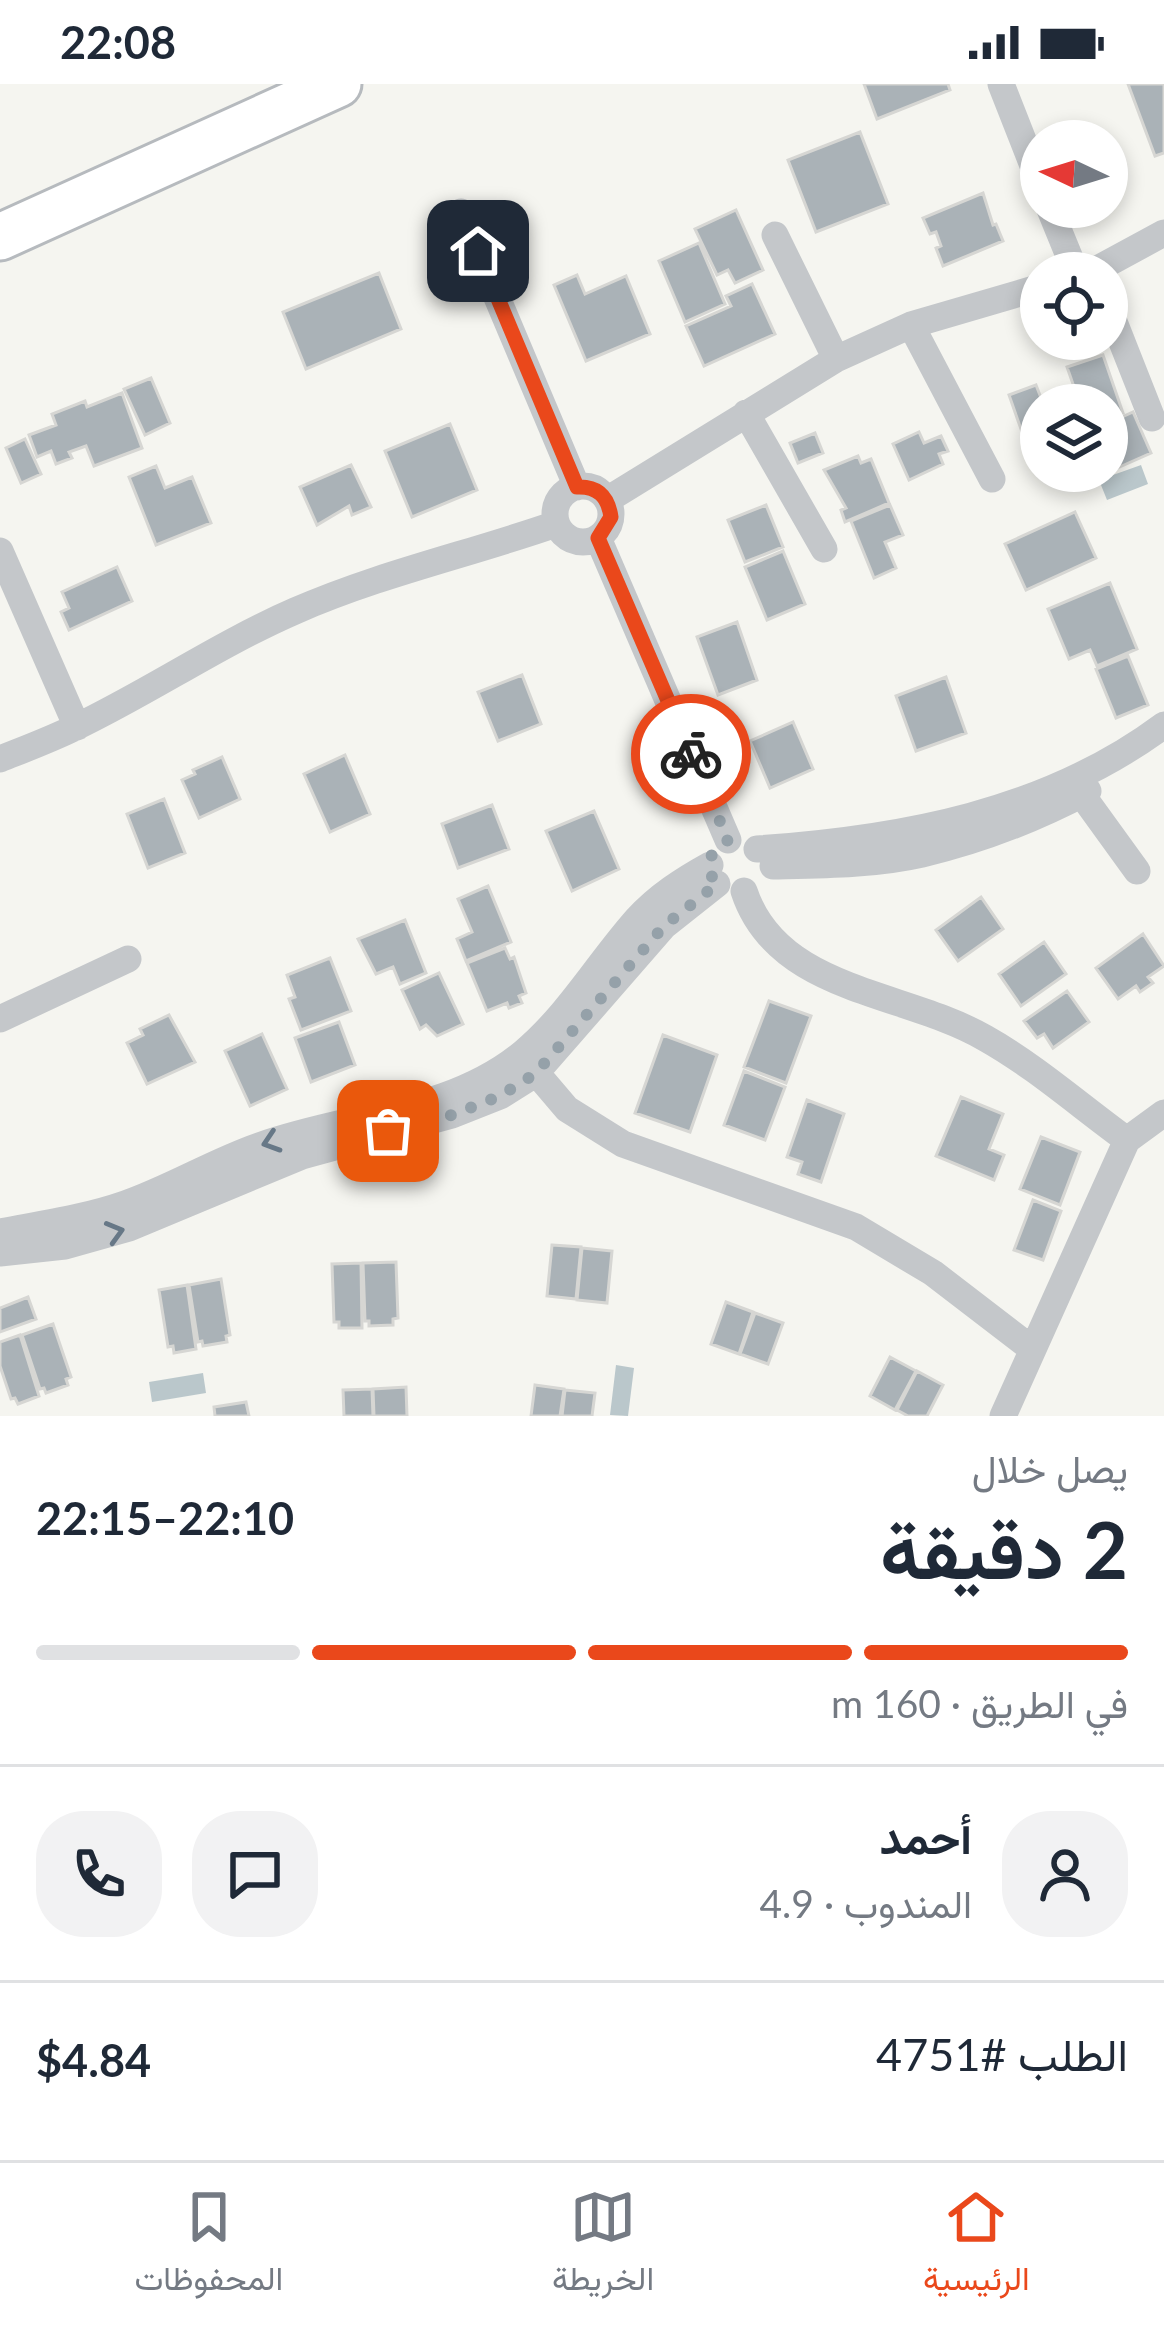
<!DOCTYPE html>
<html lang="ar">
<head>
<meta charset="utf-8">
<style>
  body { margin:0; font-family:Lato,Vazirmatn,sans-serif; background:#f2f2f3; color:#1f2937; direction:rtl; height:100vh; display:flex; flex-direction:column; font-size:45px; white-space:nowrap }
  * { box-sizing:border-box; margin:0 }
  p { font-size:39px; color:#747a83 }
  .icon { flex:none; width:66px; height:66px; fill:none; stroke:currentColor; stroke-width:2; stroke-linecap:round; stroke-linejoin:round }
  .map { position:relative; height:1332px; overflow:hidden; direction:ltr }
  .sheet { display:flex; flex-direction:column; background:#fff; flex:1 }
  .sheet>* { flex:none }
  .needle { width:78px; rotate:274deg }
  .fabs { position:absolute; left:1020px; top:36px; display:grid; gap:24px }
  .fabs a { display:grid; place-items:center; width:108px; height:108px; border-radius:50%; background:#fff; box-shadow:0 6px 18px #0003; font-size:60px }
  .pin { position:absolute; display:grid; place-items:center; width:102px; height:102px; color:#fff; margin:-51px; border-radius:24px; box-shadow:0 6px 18px #0006 }
  .courier { position:absolute; display:grid; place-items:center; width:120px; height:120px; margin:-60px; border:9px solid #ea481b; border-radius:50%; background:#fff; color:#222; box-shadow:0 3px 15px #0007 }
  .overview em { font-style:normal; font-weight:700 }
  .overview div { display:flex; flex-direction:column-reverse }
  .overview { display:flex; align-items:center; justify-content:space-between; height:204px; padding:0 36px }
  h1 { font-size:78px; font-weight:700; line-height:90px }
  .bar { display:grid; grid-template-columns:repeat(4,1fr); gap:18px 12px; align-content:center; height:144px; padding:0 36px }
  .bar i { height:15px; border-radius:9px; background:#e0e1e3 }
  .bar .selected { background:#ea481b }
  .bar p { grid-column:span 4 }
  .line { display:flex; align-items:center; gap:30px; padding:0 36px; border-top:3px solid #e0e1e3 }
  .line div { flex:1 }
  .round { display:grid; place-items:center; flex:none; width:126px; height:126px; border-radius:48px; background:#f2f2f3 }
  .status { display:flex; justify-content:space-between; align-items:center; height:84px; padding:0 60px; background:#fff; direction:ltr }
  .status svg { height:33px; fill:currentColor }
  .tabs { display:flex; justify-content:space-around; align-items:center; height:168px; border-top:3px solid #e0e1e3; background:#fff; font-size:33px; color:#747a83 }
  .tabs a { display:grid; justify-items:center; gap:6px }
  .tabs .selected { color:#ea481b }
  .map>svg:first-child { display:block }
  .water { fill:#bac7cb }
  .building { fill:#aab2b7; stroke:#d6d6d3; stroke-width:3 }
  .lines { fill:none; stroke-linecap:round; stroke-linejoin:round }
  .primary-casing { stroke:#b6babe; stroke-width:51 }
  .minor { stroke:#c4c7ca; stroke-width:27 }
  .primary { stroke:#fff; stroke-width:45 }
  .oneway { stroke:#677887 }
  .done { stroke:#95a1a9; stroke-width:12; stroke-dasharray:0 21.6 }
  .route { stroke:#ea481b; stroke-width:15 }
</style>
</head>
<body>
<div class="status"><b>22:08</b><svg viewBox="0 0 49 12"><path d="M0 12V9h3v3zM5 12V6h3v6zM10 12V3h3v9zM15 12V0h3v12zM26 1h20v11H26zM47 4h2v5h-2z"/></svg></div>
<div class="map">
<svg width="1164" height="1332" viewBox="0 0 1164 1332">
  <rect width="100%" height="100%" fill="#f5f5f0"/>
  <path class="water" d="M1141 381 1148 400 1107 416 1099 396Z
    M616 1281 634 1284 628 1332 610 1331Z
    M203 1289 206 1309 152 1318 149 1298Z"/>
  <path class="building" d="M864 0H948L950 6 877 35Z
    M1128 0H1164V69L1155 72Z
    M860 48 888 120 816 148 788 76Z
    M983 109 993 141 996 140 1003 157 943 182 936 164 941 162 936 148 930 150 923 134Z
    M736 126 763 186 735 199 728 186 717 191 695 145Z
    M699 159 725 220 685 238 659 177Z
    M379 189 401 245 306 285 283 228Z
    M577 191 585 210 626 192 650 250 586 277 554 201Z
    M752 200 775 250 704 282 686 242 731 222 726 212Z
    M1103 271 1123 329 1107 334V321H1093L1091 316 1080 320 1067 283Z
    M151 294 170 339 145 351 124 305Z
    M1036 301 1043 319 1053 315 1056 321H1041V342L1022 348 1009 311Z
    M122 309 142 364 94 382 86 362 69 368 72 374 56 380 51 367 37 373 29 351 56 341 52 330 85 317 87 323Z
    M1133 328 1151 369 1106 389 1107 359 1110 358 1107 340Z
    M450 340 477 406 412 433 385 367Z
    M919 348 924 359 941 352 948 367 939 370 943 380 909 396 893 360Z
    M815 349 823 369 798 379 790 359Z
    M25 355 41 390 21 399 6 364Z
    M858 372 861 379 871 375 889 419 845 438 841 426 846 424 824 386Z
    M351 381 371 423 352 431 349 422 317 441 300 403Z
    M156 382 165 404 192 393 211 439 156 461 129 393Z
    M766 421 783 463 745 478 728 436Z
    M890 421 903 451 885 458 896 484 874 494 851 437Z
    M1075 428 1096 474 1026 506 1005 460Z
    M783 467 805 520 767 536 745 483Z
    M117 483 132 517 69 546 61 528 69 524 62 508Z
    M1110 499 1137 565 1097 582 1090 566 1069 575 1048 525Z
    M737 538 757 596 718 611 697 553Z
    M1128 572 1148 621 1116 634 1096 585Z
    M522 591 541 640 498 657 478 608Z
    M946 593 966 649 916 667 896 612Z
    M793 638 813 685 770 704 750 657Z
    M345 671 370 730 330 748 304 690Z
    M222 673 240 715 199 734 182 696 195 690 193 686Z
    M164 715 185 769 148 784 127 730Z
    M492 721 509 765 458 784 442 740Z
    M594 727 619 785 572 807 546 747Z
    M488 802 511 858 466 877 457 855 472 848 458 815Z
    M981 813 1003 845 958 877 936 846Z
    M405 836 426 889 400 900 393 883 376 890 358 855Z
    M1143 850 1164 882 1148 893 1153 899 1140 908 1136 902 1118 915 1096 884Z
    M1044 858 1066 890 1021 922 999 890Z
    M505 864 510 875 514 873 526 909 519 912 522 919 509 924 507 919 487 927 467 879Z
    M330 874 351 927 301 946 289 915 295 913 287 891Z
    M439 889 463 940 437 952 426 941 420 945 402 906Z
    M1067 907 1089 938 1053 964 1044 950 1037 954 1024 937Z
    M769 917 811 932 786 999 744 983Z
    M169 931 195 978 147 1000 127 959 143 951 140 945Z
    M339 938 355 981 311 998 295 954Z
    M262 950 287 1005 250 1022 225 967Z
    M663 951 717 971 690 1048 635 1029Z
    M744 987 785 1003 765 1056 724 1041Z
    M961 1013 1003 1030 989 1065 1004 1071 994 1096 936 1072Z
    M807 1016 844 1030 821 1098 798 1090 802 1078 787 1073Z
    M1041 1053 1080 1068 1060 1121 1020 1105Z
    M1033 1116 1061 1127 1043 1176 1014 1166Z
    M552 1161 581 1163 576 1215 547 1212Z
    M582 1164 612 1167 607 1219 577 1216Z
    M396 1178 398 1234 393 1235V1241L369 1242V1237H365L363 1179Z
    M361 1179 362 1244H339V1238H334L332 1180Z
    M221 1195 230 1251 226 1252 227 1258 203 1262 202 1257 198 1258 189 1201Z
    M187 1201 196 1265 174 1269 173 1262 168 1263 159 1206Z
    M28 1213 36 1235 0 1248V1224Z
    M726 1218 753 1228 739 1270 711 1260Z
    M755 1229 783 1239 768 1280 740 1270Z
    M53 1240 71 1293 66 1295 68 1301 46 1309 44 1304 40 1305 22 1251Z
    M20 1251 39 1312 18 1320 15 1314 11 1315 0 1282V1258Z
    M890 1273 916 1287 895 1326 870 1312Z
    M917 1287 943 1301 927 1332H908L897 1326Z
    M535 1301 564 1305 560 1332H531Z
    M406 1303 407 1332H374L373 1305Z
    M372 1305 373 1332H344L343 1306Z
    M565 1306 595 1309 592 1332H562Z
    M246 1318 249 1332H215L214 1323Z"/>
  <g class="lines">
    <defs>
      <path id="primary" d="M0 153 338 0"/>
    </defs>
    <use href="#primary" class="primary-casing"/>
    <path class="minor" d="M1001 0 1041 102
      M1049 123 1076 189
      M461 128 577 403
      M775 151 836 275
      M1090 189 1164 149
      M1107 220 1152 334
      M911 241 992 395
      M746 329 824 465
      M555 430a28 28 0 1 1 56 0a28 28 0 1 1-56 0Z
      M607 416 836 275 911 241 1041 203
      M598 454 728 756
      M0 467 77 643
      M0 675C25 665 52 655 76 643 151 607 219 560 295 527 379 490 470 470 556 440
      M1082 711 1137 787
      M757 765C901 755 1046 729 1164 641
      M773 782C821 781 874 781 922 770 978 757 1037 734 1088 707
      M744 807C777 908 904 907 985 954 1035 982 1080 1022 1127 1056
      M0 935 128 875
      M527 978 567 1025 623 1060 856 1143 933 1189 1032 1265
      M0 1148C42 1140 85 1134 125 1120 171 1104 213 1078 259 1062 347 1030 450 1030 524 968 569 930 598 879 637 835 658 812 683 796 710 781
      M0 1169 65 1162 129 1144 302 1072 452 1031 500 1012 535 990 664 842 717 800
      M1003 1332 1127 1056 1164 1029"/>
    <use href="#primary" class="primary"/>
  </g>
  <defs><path id="oneway-chevron" d="M-2-3.5L2.5 0L-2 3.5" fill="none" stroke-width="1.6" stroke-linecap="round" stroke-linejoin="round" transform="scale(3)"/></defs>
  <g class="oneway">
    <use href="#oneway-chevron" transform="translate(271 1058) rotate(162)"/>
    <use href="#oneway-chevron" transform="translate(115 1148) rotate(-16)"/>
  </g>
  <g class="lines">
    <path class="done" d="M388 1047 452 1031 500 1012 535 990 664 842 717 800 711 791V772L728 756 691 670"/>
    <path class="route" d="M478 167 577 403C598 402 608 413 611 433L598 454 691 670"/>
  </g>
</svg>
<div class="fabs">
<a><svg class="needle" viewBox="-14 -14 28 28"><path d="M0-13l5 13h-10z" fill="#e53935"/><path d="M0 13l5-13h-10z" fill="#747a83"/></svg></a>
<a><svg class="icon" aria-label="locate" viewBox="0 0 24 24"><circle cx="12" cy="12" r="6"/><path d="M12 2v4M12 18v4M2 12h4M18 12h4"/></svg></a>
<a><svg class="icon" aria-label="layers" viewBox="0 0 24 24"><path d="M12 4l9 5-9 5-9-5zM3 14l9 5 9-5"/></svg></a>
</div>
<div class="pin" style="left:388px;top:1047px;background:#ea580c"><svg class="icon" aria-label="bag" viewBox="0 0 24 24"><path d="M5 8h14l-1 12H6zM9 8a3 3 0 0 1 6 0"/></svg></div>
<div class="pin" style="left:478px;top:167px;background:#1f2937"><svg class="icon" aria-label="home" viewBox="0 0 24 24"><path d="M3 11l9-7 9 7M6 9v11h12V9"/></svg></div>
<div class="courier" style="left:691px;top:670px"><svg class="icon" aria-label="bike" viewBox="0 0 24 24"><circle cx="6" cy="16" r="4"/><circle cx="18" cy="16" r="4"/><path d="M6 16l4-8h5l3 8M10 8l3 8H6M13 5h3"/></svg></div>
</div>
<section class="sheet">
<div class="overview"><div><h1>2 دقيقة</h1><p>يصل خلال</p></div><em>22:10–22:15</em></div>
<div class="bar"><i class="selected"></i><i class="selected"></i><i class="selected"></i><i></i><p>في الطريق · 160 m</p></div>
<div class="line" style="height:216px"><a class="round"><svg class="icon" aria-label="person" viewBox="0 0 24 24"><circle cx="12" cy="8" r="4"/><path d="M4 21q1-7 8-7t8 7"/></svg></a><div><b>أحمد</b><p>المندوب · 4.9</p></div><a class="round"><svg class="icon" aria-label="chat" viewBox="0 0 24 24"><path d="M4 5h16v11H9l-5 4z"/></svg></a><a class="round"><svg class="icon" aria-label="phone" viewBox="0 0 24 24"><path d="M5 4h4l2 5-3 2q2 4 5 5l2-3 5 2v4C11 20 4 13 5 4z"/></svg></a></div>
<div class="line" style="height:156px"><div>الطلب #4751</div><b>$4.84</b></div>
</section>
<nav class="tabs">
<a class="selected"><svg class="icon" aria-label="home" viewBox="0 0 24 24"><path d="M3 11l9-7 9 7M6 9v11h12V9"/></svg>الرئيسية</a>
<a><svg class="icon" aria-label="map" viewBox="0 0 24 24"><path d="M3 6l6-2 6 2 6-2v14l-6 2-6-2-6 2zM9 4v14M15 6v14"/></svg>الخريطة</a>
<a><svg class="icon" aria-label="saved" viewBox="0 0 24 24"><path d="M7 4h10v16l-5-4-5 4z"/></svg>المحفوظات</a>
</nav>
</body>
</html>
